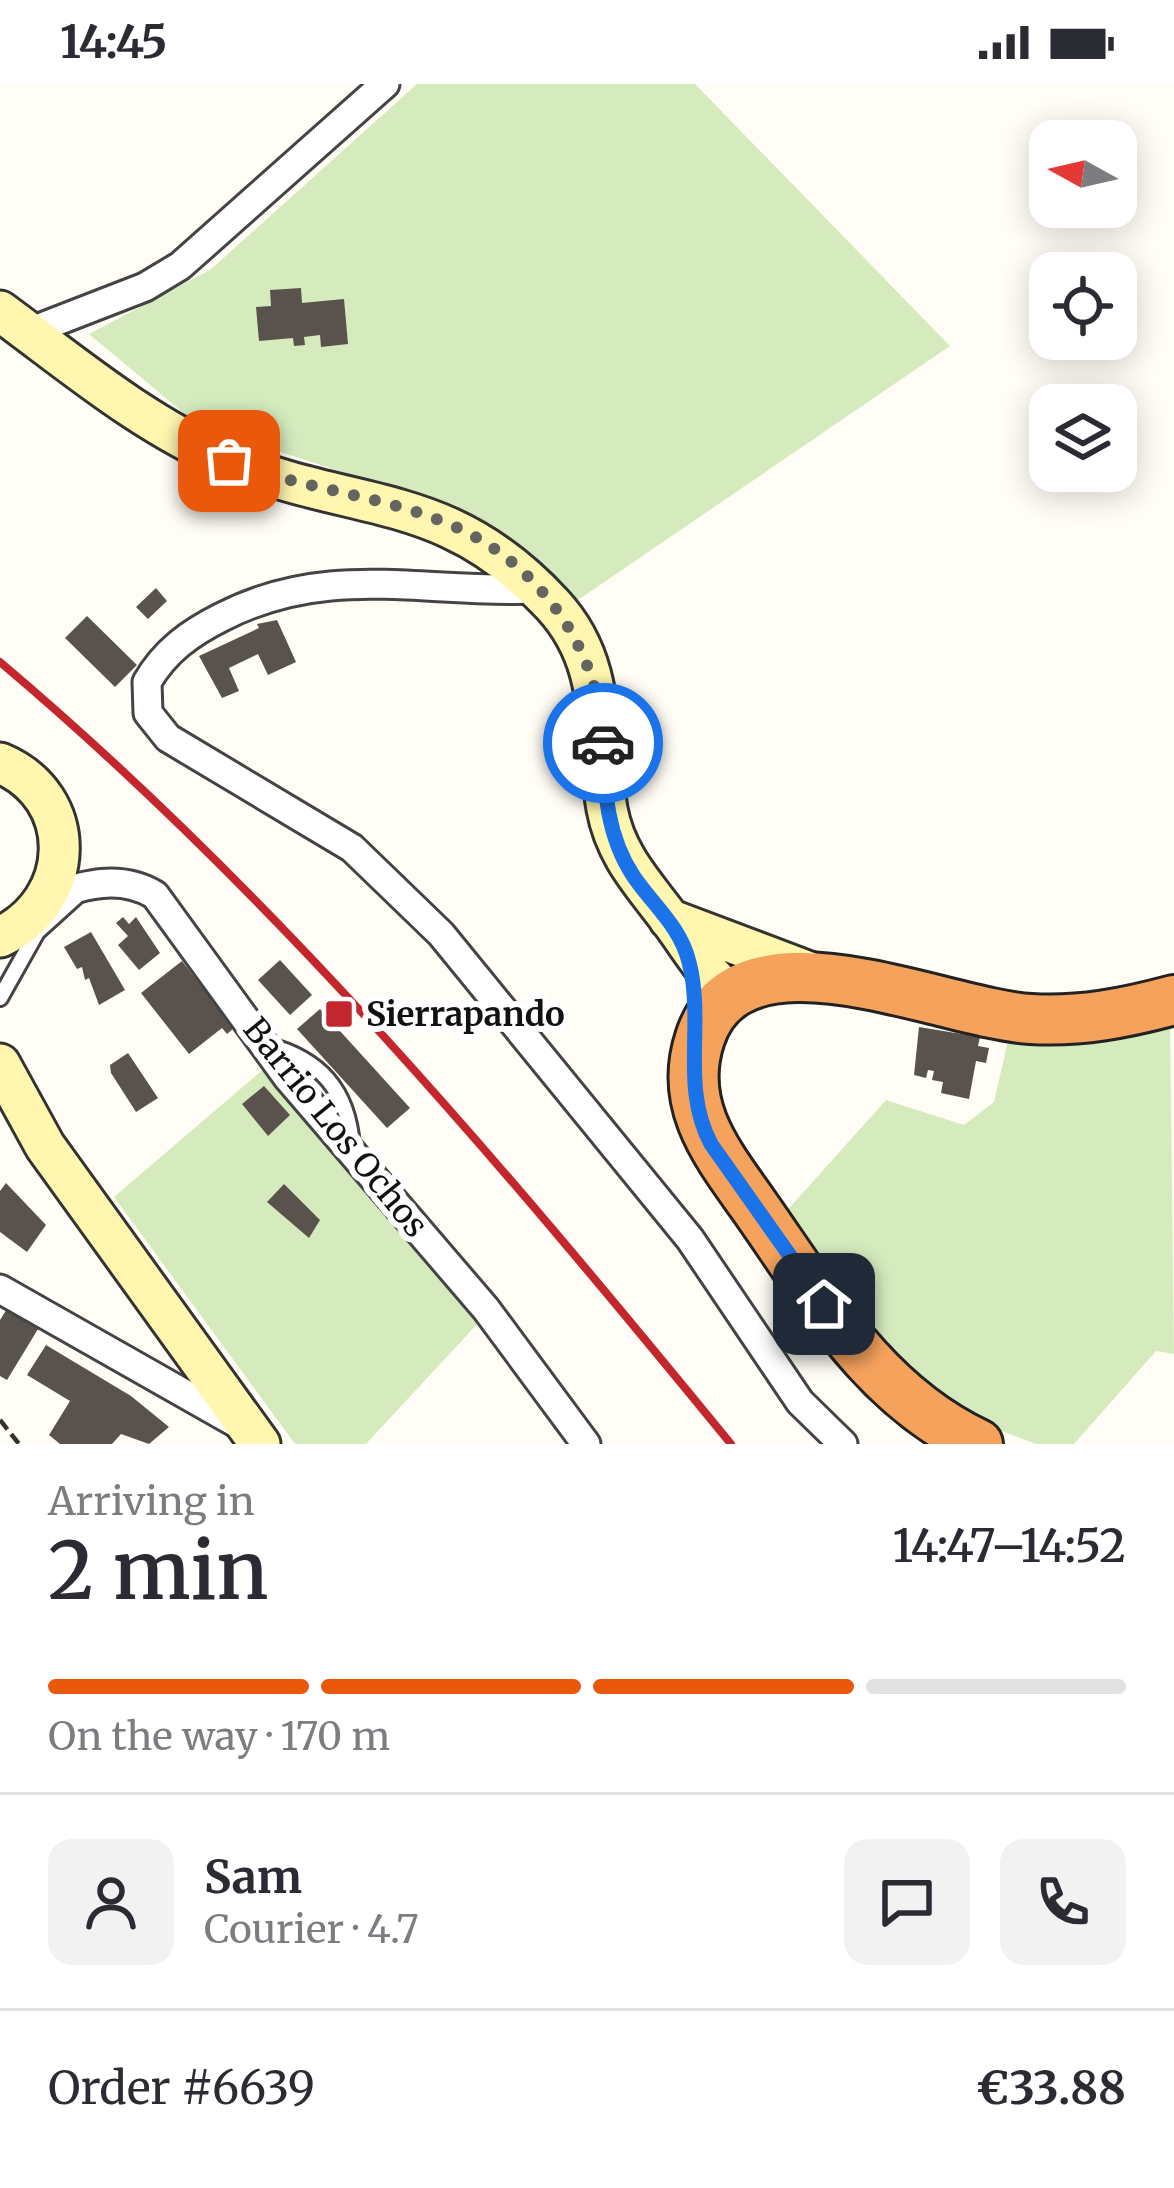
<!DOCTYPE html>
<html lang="en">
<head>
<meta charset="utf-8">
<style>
  body { margin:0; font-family:Merriweather,serif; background:#f2f2f3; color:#2b2b33; height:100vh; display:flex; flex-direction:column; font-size:45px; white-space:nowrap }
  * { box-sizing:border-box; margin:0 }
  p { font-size:39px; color:#7c7c81 }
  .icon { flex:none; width:66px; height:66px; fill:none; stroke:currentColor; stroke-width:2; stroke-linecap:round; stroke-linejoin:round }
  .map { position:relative; height:1360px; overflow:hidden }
  .sheet { display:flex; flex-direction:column; background:#fff; flex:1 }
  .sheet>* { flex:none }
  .needle { width:78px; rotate:278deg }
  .fabs { position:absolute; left:1029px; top:36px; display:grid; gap:24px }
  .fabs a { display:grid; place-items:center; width:108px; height:108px; border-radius:24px; background:#fff; box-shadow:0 6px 30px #0003; font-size:60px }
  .pin { position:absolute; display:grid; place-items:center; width:102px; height:102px; color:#fff; margin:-51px; border-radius:24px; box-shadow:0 6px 18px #0006 }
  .courier { position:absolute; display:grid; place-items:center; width:120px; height:120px; margin:-60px; border:9px solid #1a73e8; border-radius:50%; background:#fff; color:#222; box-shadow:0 3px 15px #0007 }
  .overview em { font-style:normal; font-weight:600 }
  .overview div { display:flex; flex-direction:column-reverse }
  .overview { display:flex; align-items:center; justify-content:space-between; height:204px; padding:0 48px }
  h1 { font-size:78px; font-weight:600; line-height:90px }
  .bar { display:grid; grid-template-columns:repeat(4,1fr); gap:18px 12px; align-content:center; height:144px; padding:0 48px }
  .bar i { height:15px; border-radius:9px; background:#e1e1e2 }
  .bar .selected { background:#ea580c }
  .bar p { grid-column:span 4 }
  .line { display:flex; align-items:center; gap:30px; padding:0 48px; border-top:3px solid #e1e1e2 }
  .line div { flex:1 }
  .round { display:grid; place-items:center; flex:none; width:126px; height:126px; border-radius:24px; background:#f2f2f3 }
  .status { display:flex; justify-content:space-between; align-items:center; height:84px; padding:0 60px; background:#fff; direction:ltr }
  .status svg { height:33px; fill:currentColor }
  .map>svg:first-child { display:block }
  .green { fill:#d5ebbd }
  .building { fill:#5a524d }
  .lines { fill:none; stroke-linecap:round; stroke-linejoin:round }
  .lane-casing { stroke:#444; stroke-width:20 }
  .street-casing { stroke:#444; stroke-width:33 }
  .secondary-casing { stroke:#333; stroke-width:45 }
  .highway-casing { stroke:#222; stroke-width:54 }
  .path { stroke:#333; stroke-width:4.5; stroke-dasharray:12 6; stroke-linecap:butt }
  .lane { stroke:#fff; stroke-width:14 }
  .street { stroke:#fff; stroke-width:27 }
  .secondary { stroke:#fff6b0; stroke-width:39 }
  .highway { stroke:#f5a25d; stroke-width:48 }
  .rail { stroke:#c4262e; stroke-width:8 }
  .done { stroke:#646461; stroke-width:12; stroke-dasharray:0 21.6 }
  .route { stroke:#1a73e8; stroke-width:15 }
  .poi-dot { fill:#c4262e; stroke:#fff; stroke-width:4.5 }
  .labels { text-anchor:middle; stroke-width:12; stroke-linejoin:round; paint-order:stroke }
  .poi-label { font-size:33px; font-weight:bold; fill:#111; stroke:#fff; text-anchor:start }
  .street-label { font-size:33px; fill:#111; stroke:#fff }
</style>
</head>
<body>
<div class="status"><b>14:45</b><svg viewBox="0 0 49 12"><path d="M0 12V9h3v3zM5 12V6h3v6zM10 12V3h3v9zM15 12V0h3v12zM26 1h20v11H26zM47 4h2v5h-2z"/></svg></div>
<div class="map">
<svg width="1174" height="1360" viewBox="0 0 1174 1360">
  <rect width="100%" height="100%" fill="#fffdf5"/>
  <path class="green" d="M417 0H695L950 262 575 518 515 460 453 424 198 341 89 250 210 186Z
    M1170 935 1174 1270 1156 1267 1074 1360H1036L961 1332 918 1304 783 1131 886 1016 964 1041 994 1018 1010 948Z
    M267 982 480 1237 366 1360H295L114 1113Z"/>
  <path class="building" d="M301 204 302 219 344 215 348 260 321 263 320 251 304 253 305 261 294 262 293 254 259 257 256 223 271 222 270 206Z
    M156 504 167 517 148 535 136 523Z
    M87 532 137 581 115 603 65 554Z
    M277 536 296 578 268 591 258 570 229 584 239 607 222 614 199 572 259 544 257 540Z
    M123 833 129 840 136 833 160 869 139 886 118 861 128 852 116 839Z
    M91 848 125 906 99 921 89 894 85 896 82 883 77 885 64 863Z
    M280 876 312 911 290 931 258 896Z
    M182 877 234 944 227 950 222 944 189 970 141 909Z
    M320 925 410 1024 387 1044 297 945Z
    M919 943 980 953 978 962 989 964 986 979 976 977 969 1015 941 1009 943 998 932 996 934 987 928 986 926 994 914 991Z
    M128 969 158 1014 136 1028 111 989 110 981Z
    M264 1002 290 1031 268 1052 242 1020Z
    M6 1099 46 1141 27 1168 0 1148V1107Z
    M284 1100 320 1136 309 1154 267 1118Z
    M7 1225 38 1245 7 1296 0 1292V1236Z
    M46 1261 131 1312 169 1343 149 1360 121 1350 112 1360H60L49 1351 70 1317 27 1291Z"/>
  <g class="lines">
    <defs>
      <path id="lane" d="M0 914 37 848 79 810
        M267 961C320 975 348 1006 352 1062"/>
      <path id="street" d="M29 248 145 203 180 182 385 0
        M538 505C423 510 329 478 222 533 190 549 165 567 147 598L148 629 168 654 352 764 441 850 690 1155 800 1318 843 1360
        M49 812C84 801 120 790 155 811L288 994 486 1225 586 1360
        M0 1205 245 1344"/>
      <path id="secondary" d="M0 227C72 280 144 341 227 376 356 430 445 405 552 520 609 581 594 650 607 725 616 774 646 802 674 841 693 867 705 889 731 910
        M0 679C81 713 77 817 0 853
        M669 835 812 889
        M0 980 45 1062 260 1360"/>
      <path id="highway" d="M978 1360C872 1310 817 1211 752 1119 715 1067 678 1020 700 954 740 832 942 930 1031 935 1080 938 1126 929 1174 916"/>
    </defs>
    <use href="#lane" class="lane-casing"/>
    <use href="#street" class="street-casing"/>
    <use href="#secondary" class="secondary-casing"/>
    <use href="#highway" class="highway-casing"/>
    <path class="path" d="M0 1336 19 1360"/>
    <use href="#lane" class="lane"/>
    <use href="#street" class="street"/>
    <use href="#secondary" class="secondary"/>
    <use href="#highway" class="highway"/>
    <path class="rail" d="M0 578C274 809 505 1084 731 1360"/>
  </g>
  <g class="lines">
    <path class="done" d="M229 377C299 404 374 410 444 438 535 474 600 562 603 659"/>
    <path class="route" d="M603 659C604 706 607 753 634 793 654 822 680 842 689 878 705 940 680 1002 711 1060L824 1220"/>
  </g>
  <rect class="poi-dot" x="324" y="915" width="30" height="30" rx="6"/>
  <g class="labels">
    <g class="poi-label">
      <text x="366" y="942">Sierrapando</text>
    </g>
    <g class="street-label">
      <text transform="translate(336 1043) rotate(51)" y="12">Barrio Los Ochos</text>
    </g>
  </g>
</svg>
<div class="fabs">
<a><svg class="needle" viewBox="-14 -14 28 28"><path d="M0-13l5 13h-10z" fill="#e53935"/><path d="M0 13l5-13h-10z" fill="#7c7c81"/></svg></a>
<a><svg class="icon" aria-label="locate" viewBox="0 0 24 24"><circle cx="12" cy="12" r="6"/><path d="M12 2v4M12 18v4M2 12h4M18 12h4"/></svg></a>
<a><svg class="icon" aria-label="layers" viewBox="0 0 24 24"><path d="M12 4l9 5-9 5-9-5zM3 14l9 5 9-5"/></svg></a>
</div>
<div class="pin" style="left:229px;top:377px;background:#ea580c"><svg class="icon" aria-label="bag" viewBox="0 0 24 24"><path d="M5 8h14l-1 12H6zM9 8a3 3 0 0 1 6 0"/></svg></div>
<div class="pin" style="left:824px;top:1220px;background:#1f2937"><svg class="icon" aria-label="home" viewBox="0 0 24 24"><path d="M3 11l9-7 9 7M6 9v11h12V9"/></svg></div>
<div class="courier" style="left:603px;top:659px"><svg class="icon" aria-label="car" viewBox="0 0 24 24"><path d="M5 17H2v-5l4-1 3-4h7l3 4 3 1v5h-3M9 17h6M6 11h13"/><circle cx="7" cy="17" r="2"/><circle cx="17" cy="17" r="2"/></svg></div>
</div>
<section class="sheet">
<div class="overview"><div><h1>2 min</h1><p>Arriving in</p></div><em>14:47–14:52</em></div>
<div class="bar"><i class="selected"></i><i class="selected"></i><i class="selected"></i><i></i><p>On the way · 170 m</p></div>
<div class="line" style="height:216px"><a class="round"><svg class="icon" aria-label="person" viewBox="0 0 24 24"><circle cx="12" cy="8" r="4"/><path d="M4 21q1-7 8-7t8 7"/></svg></a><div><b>Sam</b><p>Courier · 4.7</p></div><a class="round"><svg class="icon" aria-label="chat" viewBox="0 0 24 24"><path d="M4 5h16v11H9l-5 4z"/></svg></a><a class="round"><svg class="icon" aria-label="phone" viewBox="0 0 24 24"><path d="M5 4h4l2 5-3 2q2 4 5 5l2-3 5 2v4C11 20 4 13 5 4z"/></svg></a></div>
<div class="line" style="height:156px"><div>Order #6639</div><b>€33.88</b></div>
</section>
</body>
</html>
